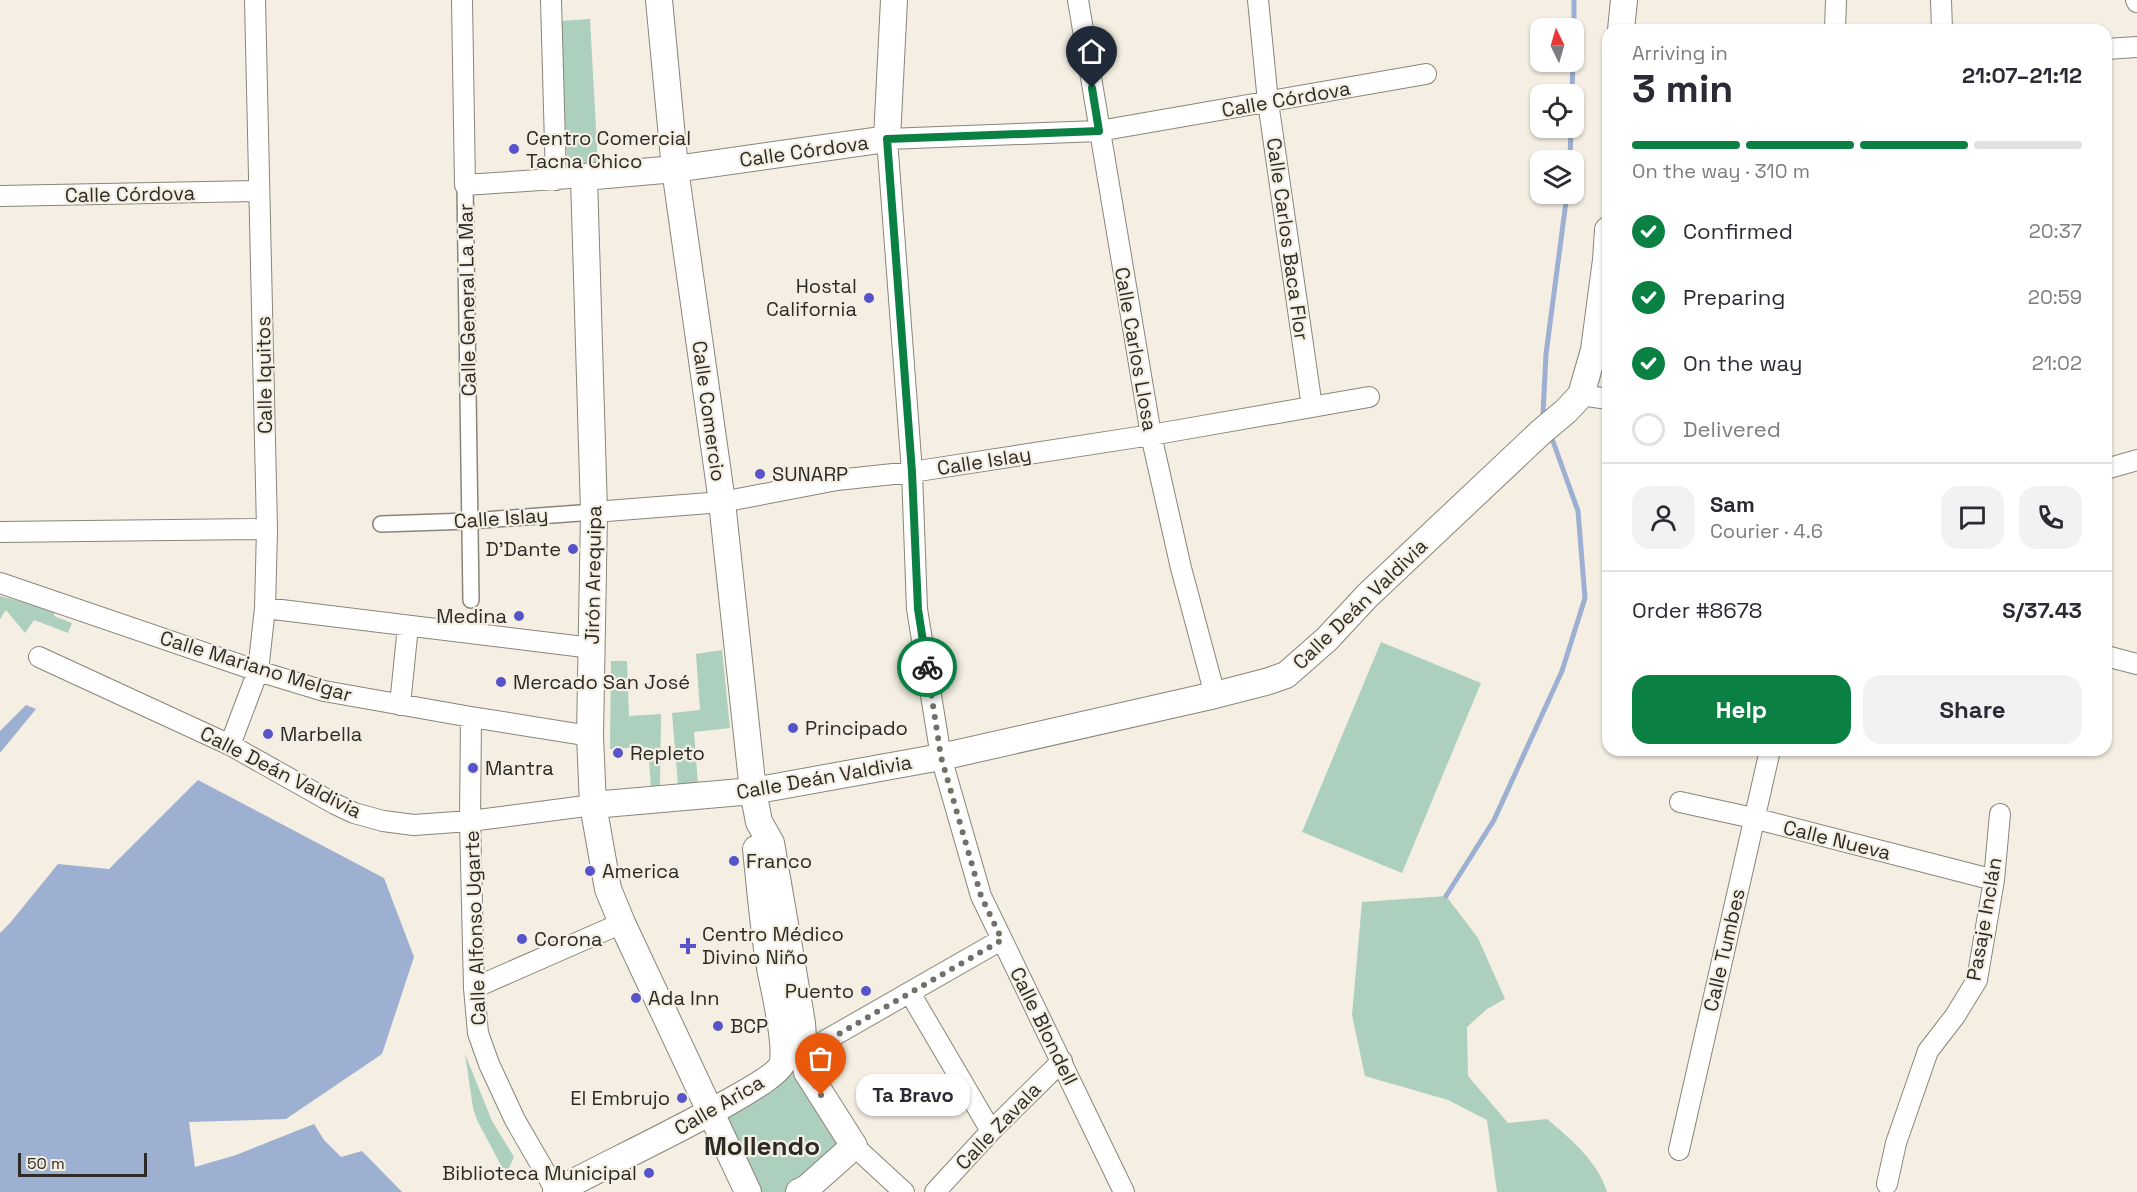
<!DOCTYPE html>
<html lang="en">
<head>
<meta charset="utf-8">
<style>
  body { margin:0; font-family:"Space Grotesk",sans-serif; background:#f2f2f3; color:#2b2b33; height:100vh; display:flex; flex-direction:column; font-size:22px; white-space:nowrap }
  * { box-sizing:border-box; margin:0 }
  p { font-size:20px; color:#7c7c81 }
  .icon { flex:none; width:33px; height:33px; fill:none; stroke:currentColor; stroke-width:2; stroke-linecap:round; stroke-linejoin:round }
  .map { position:relative; flex:1; overflow:hidden }
  .sheet { position:absolute; left:1602px; top:24px; width:510px; height:732px; display:flex; flex-direction:column; background:#fff; border-radius:18px; box-shadow:0 2px 4px #0004 }
  .sheet>* { flex:none }
  .needle { width:39px; rotate:355deg }
  .buttons { position:absolute; left:1530px; top:18px; display:grid; gap:12px }
  .buttons a { display:grid; place-items:center; width:54px; height:54px; border-radius:12px; background:#fff; box-shadow:0 2px 4px #0004; font-size:30px }
  .scale { position:absolute; left:18px; bottom:15px; width:129px; box-sizing:border-box; padding-left:6px; border:3px solid #2d2b26; border-top:0; font-size:16px; line-height:21px; white-space:nowrap; color:#2d2b26; -webkit-text-stroke:4px #f4efe2; paint-order:stroke }
  .pin { position:absolute; display:grid; place-items:center; width:51px; height:51px; color:#fff; margin:-62px -26px; border-radius:50% 50% 50% 0; rotate:-45deg; box-shadow:0 0 6px #0007 }
  .pin .icon { rotate:45deg }
  .courier { position:absolute; display:grid; place-items:center; width:60px; height:60px; margin:-30px; border:4px solid #0b8043; border-radius:50%; background:#fff; color:#222; box-shadow:0 2px 8px #0007 }
  .bubble { position:absolute; height:42px; border-radius:18px; background:#fff; box-shadow:0 2px 4px #0004; font-size:20px; font-weight:700; line-height:42px; text-align:center }
  .head em { font-style:normal; font-weight:700 }
  .head div { display:flex; flex-direction:column-reverse }
  .head { display:flex; align-items:center; justify-content:space-between; height:102px; padding:0 30px }
  h1 { font-size:39px; font-weight:700; line-height:45px }
  .bar { display:grid; grid-template-columns:repeat(4,1fr); gap:9px 6px; align-content:center; height:72px; padding:0 30px }
  .bar i { height:8px; border-radius:4px; background:#e1e1e2 }
  .bar .on { background:#0b8043 }
  .bar p { grid-column:span 4 }
  .line { display:flex; align-items:center; gap:15px; padding:0 30px; border-top:2px solid #e1e1e2 }
  .line div { flex:1 }
  .round { display:grid; place-items:center; flex:none; width:63px; height:63px; border-radius:18px; background:#f2f2f3 }
  ol { padding:0 30px; list-style:none }
  li { display:flex; align-items:center; gap:18px; height:66px }
  li p { margin-inline-start:auto }
  li .icon { padding:6px; border-radius:50%; background:#0b8043; color:#fff; stroke-width:4 }
  li:last-child { color:#7c7c81 }
  li i { width:33px; height:33px; border:3px solid #e1e1e2; border-radius:50% }
  .action { display:flex; gap:12px; margin-top:auto; padding:12px 30px }
  .action a { flex:1; height:69px; border-radius:18px; background:#0b8043; color:#fff; font-size:24px; font-weight:700; line-height:69px; text-align:center }
  .action a+a { background:#f2f2f3; color:#2b2b33 }
  .map>svg:first-child { display:block }
  .green { fill:#accfbe }
  .water { fill:#9eb0d1 }
  .lines { fill:none; stroke-linecap:round; stroke-linejoin:round }
  .stream { stroke:#9eb0d1; stroke-width:5 }
  .pedestrian-casing { stroke:#898578; stroke-width:18 }
  .minor-casing { stroke:#898578; stroke-width:22 }
  .tertiary-casing { stroke:#898578; stroke-width:28 }
  .pedestrian { stroke:#fff; stroke-width:15 }
  .minor { stroke:#fff; stroke-width:20 }
  .tertiary { stroke:#fff; stroke-width:26 }
  .done { stroke:#737068; stroke-width:6; stroke-dasharray:0 10.8 }
  .route { stroke:#0b8043; stroke-width:8 }
  .poi-dot { fill:#5753cb; stroke:#f4efe2; stroke-width:2 }
  .labels { text-anchor:middle; stroke-width:4.5; stroke-linejoin:round; paint-order:stroke }
  .street-label { font-size:20px; fill:#2d2b26; stroke:#f4efe2 }
  .poi-label { font-size:20px; fill:#2d2b26; stroke:#f4efe2; text-anchor:start }
  .district-label { font-size:26px; font-weight:bold; fill:#2d2b26; stroke:#f4efe2 }
</style>
</head>
<body>
<div class="map">
<svg width="2137" height="1192" viewBox="0 0 2137 1192">
  <rect width="100%" height="100%" fill="#f4efe2"/>
  <path class="green" d="M590 19 598 165 576 167 567 160 560 21Z
    M0 596 54 610V616L72 623 68 633 34 620 25 633 6 610 0 619Z
    M1381 642 1481 683 1402 873 1302 832Z
    M722 650 730 728 694 732 698 784 678 785 672 713 700 710 696 654Z
    M611 661H627L629 716 661 714 660 786 651 788 648 747 610 749Z
    M1446 896 1478 938 1505 999 1487 1009 1467 1027 1468 1076 1508 1123 1547 1119C1571 1139 1598 1162 1607 1192H1497L1487 1120 1448 1100 1365 1076 1352 1015 1362 902Z
    M465 1054 492 1121 514 1157 506 1175 477 1120 473 1108Z
    M804 1054 847 1133 799 1192H748L711 1112Z"/>
  <path class="water" d="M26 705 36 709 0 753V731Z
    M198 780 384 878 414 957 382 1054 286 1119 189 1122 195 1167 236 1155 314 1124 324 1140 341 1157 362 1151 402 1192H0V933L10 923 58 864 109 869Z"/>
  <g class="lines">
    <path class="stream" d="M1574 52V0
      M1572 94 1573 62
      M1570 160 1571 128
      M1545 418 1543 413 1546 354 1567 194
      M1446 896 1494 820 1562 671 1585 598 1578 511 1550 433"/>
    <defs>
      <path id="pedestrian" d="M465 185 471 600
        M381 524 470 521 594 512"/>
      <path id="minor" d="M462 0 465 185 584 177
        M551 0 556 180
        M1078 0 1151 435 1181 568 1215 695
        M1258 0 1268 102 1312 407
        M1941 0 1942 30
        M2136 0 2137 2
        M1835 30 1836 0
        M2106 49 2137 47
        M0 196 259 191
        M1581 395 1608 399
        M2106 469 2137 460
        M594 512 722 502 837 480 912 472 1151 435 1369 397
        M0 532 267 529
        M0 583 258 671 324 691 471 717 590 736
        M265 608 592 648
        M2106 656 2137 664
        M39 657 230 745 335 804 354 813 383 821 414 825 470 821 593 805
        M400 705 408 626
        M471 717 470 821 474 988 478 1033 489 1064 515 1120 556 1191
        M230 745 258 671 265 608 267 529 255 0
        M1680 802 1753 818 1994 880
        M474 988 622 923
        M910 993 991 1131
        M793 1059 1001 940
        M854 1146 904 1192
        M1679 1150 1770 750
        M1887 1184 1896 1143 1928 1051 1955 1016 1977 980 1994 880 2000 814
        M935 1192 991 1131 1062 1061
        M1124 1192 981 896 941 757 917 609 912 472 887 139 1099 131 1426 74"/>
      <path id="tertiary" d="M659 0 675 169 722 502 753 791 759 822 771 843 802 1023 804 1054 807 1072 854 1146 807 1188 799 1192
        M1621 30 1624 0
        M593 805 753 791 941 757 1215 695 1269 681 1286 675 1327 639 1367 596 1541 432 1566 411 1581 395 1594 350 1606 260 1608 230
        M556 1192C587 1172 779 1086 783 1061 787 1039 773 987 769 962 763 925 760 887 756 849
        M748 1192 622 923 608 889 593 805 590 736 594 512 584 177 675 169 887 139 894 0"/>
    </defs>
    <use href="#pedestrian" class="pedestrian-casing"/>
    <use href="#minor" class="minor-casing"/>
    <use href="#tertiary" class="tertiary-casing"/>
    <use href="#pedestrian" class="pedestrian"/>
    <use href="#minor" class="minor"/>
    <use href="#tertiary" class="tertiary"/>
  </g>
  <g class="lines">
    <path class="done" d="M821 1095 807 1072 804 1054 1002 940 981 896 941 757 927 667"/>
    <path class="route" d="M927 667 918 609 912 472 887 139 1099 131 1092 88"/>
  </g>
  <g class="poi-dot">
    <circle cx="514" cy="149" r="6"/>
    <circle cx="869" cy="298" r="6"/>
    <circle cx="760" cy="474" r="6"/>
    <circle cx="573" cy="549" r="6"/>
    <circle cx="519" cy="616" r="6"/>
    <circle cx="501" cy="682" r="6"/>
    <circle cx="793" cy="728" r="6"/>
    <circle cx="268" cy="734" r="6"/>
    <circle cx="618" cy="753" r="6"/>
    <circle cx="473" cy="768" r="6"/>
    <circle cx="734" cy="861" r="6"/>
    <circle cx="590" cy="871" r="6"/>
    <circle cx="522" cy="939" r="6"/>
    <path d="M685 937h6v6h6v6h-6v6h-6v-6h-6v-6h6z"/>
    <circle cx="866" cy="991" r="6"/>
    <circle cx="636" cy="998" r="6"/>
    <circle cx="718" cy="1026" r="6"/>
    <circle cx="682" cy="1098" r="6"/>
    <circle cx="649" cy="1173" r="6"/>
  </g>
  <g class="labels">
    <g class="street-label">
      <text transform="translate(1286 99) rotate(-10)" y="7">Calle Córdova</text>
      <text transform="translate(804 151) rotate(-8)" y="7">Calle Córdova</text>
      <text transform="translate(130 194) rotate(-1)" y="7">Calle Córdova</text>
      <text transform="translate(1288 239) rotate(82)" y="7">Calle Carlos Baca Flor</text>
      <text transform="translate(467 300) rotate(-91)" y="7">Calle General La Mar</text>
      <text transform="translate(1136 349) rotate(80)" y="7">Calle Carlos Llosa</text>
      <text transform="translate(264 375) rotate(-91)" y="7">Calle Iquitos</text>
      <text transform="translate(709 411) rotate(82)" y="7">Calle Comercio</text>
      <text transform="translate(984 461) rotate(-9)" y="7">Calle Islay</text>
      <text transform="translate(501 518) rotate(-4)" y="7">Calle Islay</text>
      <text transform="translate(593 575) rotate(-89)" y="7">Jirón Arequipa</text>
      <text transform="translate(1360 604) rotate(-44)" y="7">Calle Deán Valdivia</text>
      <text transform="translate(256 666) rotate(17)" y="7">Calle Mariano Melgar</text>
      <text transform="translate(281 772) rotate(27)" y="7">Calle Deán Valdivia</text>
      <text transform="translate(824 777) rotate(-10)" y="7">Calle Deán Valdivia</text>
      <text transform="translate(1837 840) rotate(14)" y="7">Calle Nueva</text>
      <text transform="translate(1984 919) rotate(-80)" y="7">Pasaje Inclán</text>
      <text transform="translate(475 928) rotate(-92)" y="7">Calle Alfonso Ugarte</text>
      <text transform="translate(1724 950) rotate(-77)" y="7">Calle Tumbes</text>
      <text transform="translate(1044 1026) rotate(64)" y="7">Calle Blondell</text>
      <text transform="translate(719 1105) rotate(-30)" y="7">Calle Arica</text>
      <text transform="translate(998 1126) rotate(-46)" y="7">Calle Zavala</text>
    </g>
    <g class="poi-label">
      <text x="526" y="145">Centro Comercial<tspan x="526" dy="23">Tacna Chico</tspan></text>
      <text x="857" y="293" text-anchor="end">Hostal<tspan x="857" dy="23">California</tspan></text>
      <text x="772" y="481">SUNARP</text>
      <text x="561" y="556" text-anchor="end">D'Dante</text>
      <text x="507" y="623" text-anchor="end">Medina</text>
      <text x="513" y="689">Mercado San José</text>
      <text x="805" y="735">Principado</text>
      <text x="280" y="741">Marbella</text>
      <text x="630" y="760">Repleto</text>
      <text x="485" y="775">Mantra</text>
      <text x="746" y="868">Franco</text>
      <text x="602" y="878">America</text>
      <text x="702" y="941">Centro Médico<tspan x="702" dy="23">Divino Niño</tspan></text>
      <text x="534" y="946">Corona</text>
      <text x="854" y="998" text-anchor="end">Puento</text>
      <text x="648" y="1005">Ada Inn</text>
      <text x="730" y="1033">BCP</text>
      <text x="670" y="1105" text-anchor="end">El Embrujo</text>
      <text x="637" y="1180" text-anchor="end">Biblioteca Municipal</text>
    </g>
    <g class="district-label">
      <text x="762" y="1155">Mollendo</text>
    </g>
  </g>
</svg>
<div class="buttons">
<a><svg class="needle" viewBox="-14 -14 28 28"><path d="M0-13l5 13h-10z" fill="#e53935"/><path d="M0 13l5-13h-10z" fill="#7c7c81"/></svg></a>
<a><svg class="icon" aria-label="locate" viewBox="0 0 24 24"><circle cx="12" cy="12" r="6"/><path d="M12 2v4M12 18v4M2 12h4M18 12h4"/></svg></a>
<a><svg class="icon" aria-label="layers" viewBox="0 0 24 24"><path d="M12 4l9 5-9 5-9-5zM3 14l9 5 9-5"/></svg></a>
</div>
<div class="scale">50 m</div>
<div class="pin" style="left:821px;top:1095px;background:#ea580c"><svg class="icon" aria-label="bag" viewBox="0 0 24 24"><path d="M5 8h14l-1 12H6zM9 8a3 3 0 0 1 6 0"/></svg></div>
<div class="pin" style="left:1092px;top:88px;background:#1f2937"><svg class="icon" aria-label="home" viewBox="0 0 24 24"><path d="M3 11l9-7 9 7M6 9v11h12V9"/></svg></div>
<div class="courier" style="left:927px;top:667px"><svg class="icon" aria-label="bike" viewBox="0 0 24 24"><circle cx="6" cy="16" r="4"/><circle cx="18" cy="16" r="4"/><path d="M6 16l4-8h5l3 8M10 8l3 8H6M13 5h3"/></svg></div>
<div class="bubble" style="left:856px;top:1074px;width:114px">Ta Bravo</div>
<section class="sheet">
<div class="head"><div><h1>3 min</h1><p>Arriving in</p></div><em>21:07–21:12</em></div>
<div class="bar"><i class="on"></i><i class="on"></i><i class="on"></i><i></i><p>On the way · 310 m</p></div>
<ol>
<li><svg class="icon" aria-label="check" viewBox="0 0 24 24"><path d="M5 12l5 5 9-10"/></svg>Confirmed<p>20:37</p></li>
<li><svg class="icon" aria-label="check" viewBox="0 0 24 24"><path d="M5 12l5 5 9-10"/></svg>Preparing<p>20:59</p></li>
<li><svg class="icon" aria-label="check" viewBox="0 0 24 24"><path d="M5 12l5 5 9-10"/></svg>On the way<p>21:02</p></li>
<li><i></i>Delivered</li>
</ol>
<div class="line" style="height:108px"><a class="round"><svg class="icon" aria-label="person" viewBox="0 0 24 24"><circle cx="12" cy="8" r="4"/><path d="M4 21q1-7 8-7t8 7"/></svg></a><div><b>Sam</b><p>Courier · 4.6</p></div><a class="round"><svg class="icon" aria-label="chat" viewBox="0 0 24 24"><path d="M4 5h16v11H9l-5 4z"/></svg></a><a class="round"><svg class="icon" aria-label="phone" viewBox="0 0 24 24"><path d="M5 4h4l2 5-3 2q2 4 5 5l2-3 5 2v4C11 20 4 13 5 4z"/></svg></a></div>
<div class="line" style="height:78px"><div>Order #8678</div><b>S/37.43</b></div>
<div class="action"><a>Help</a><a>Share</a></div>
</section>
</div>
</body>
</html>
